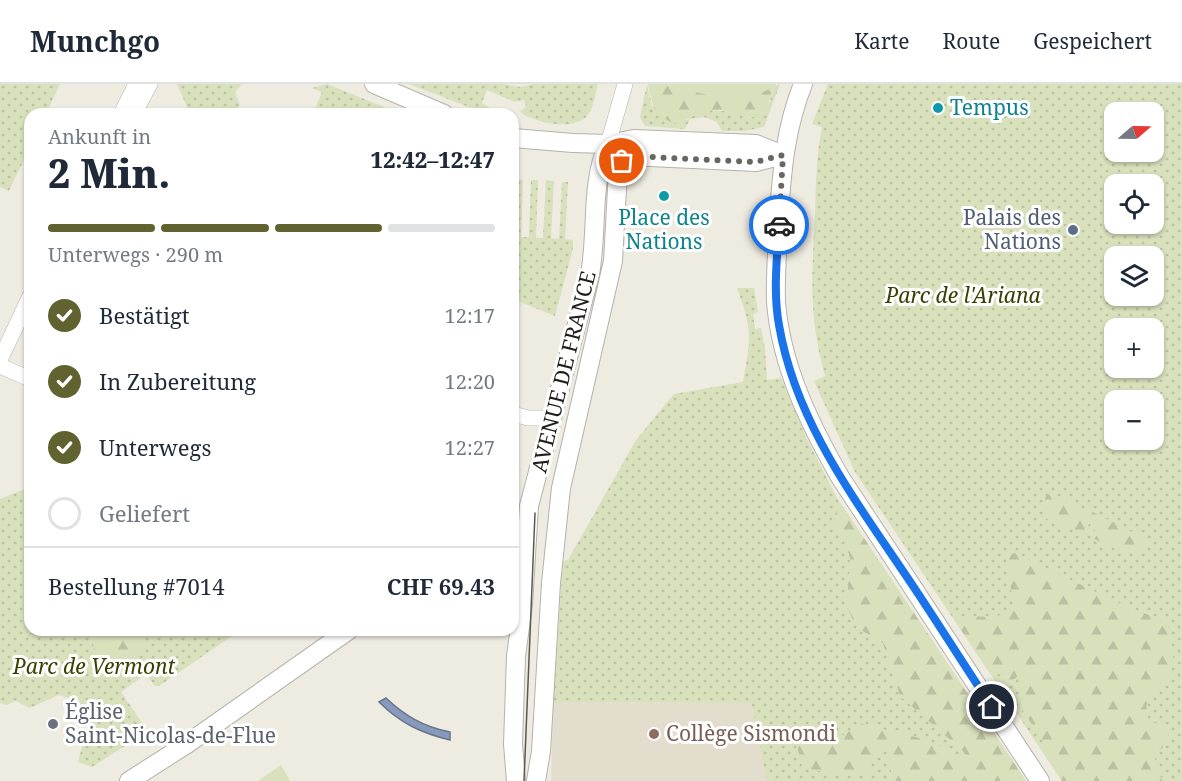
<!DOCTYPE html>
<html lang="de">
<head>
<meta charset="utf-8">
<style>
  body { margin:0; font-family:"Noto Serif",serif; background:#f2f2f3; color:#1f2937; height:100vh; display:flex; flex-direction:column; font-size:22px; white-space:nowrap }
  * { box-sizing:border-box; margin:0 }
  p { font-size:20px; color:#747a83 }
  .icon { flex:none; width:33px; height:33px; fill:none; stroke:currentColor; stroke-width:2; stroke-linecap:round; stroke-linejoin:round }
  .map { position:relative; flex:1; overflow:hidden }
  .drawer { position:absolute; left:24px; top:24px; width:495px; height:528px; display:flex; flex-direction:column; background:#fff; border-radius:18px; box-shadow:0 2px 4px #0004 }
  .drawer>* { flex:none }
  .needle { width:39px; rotate:70deg }
  .buttons { position:absolute; left:1104px; top:18px; display:grid; gap:12px }
  .buttons a { display:grid; place-items:center; width:60px; height:60px; border-radius:12px; background:#fff; box-shadow:0 2px 4px #0004; font-size:30px }
  .pin { position:absolute; display:grid; place-items:center; width:51px; height:51px; color:#fff; margin:-26px; border:3px solid #fff; border-radius:50%; box-shadow:0 2px 6px #0007 }
  .courier { position:absolute; display:grid; place-items:center; width:60px; height:60px; margin:-30px; border:4px solid #1a73e8; border-radius:50%; background:#fff; color:#222; box-shadow:0 2px 8px #0007 }
  .head em { font-style:normal; font-weight:800 }
  .head div { display:flex; flex-direction:column-reverse }
  .head { display:flex; align-items:center; justify-content:space-between; height:102px; padding:0 24px }
  h1 { font-size:39px; font-weight:800; line-height:45px }
  .bar { display:grid; grid-template-columns:repeat(4,1fr); gap:9px 6px; align-content:center; height:72px; padding:0 24px }
  .bar i { height:8px; border-radius:4px; background:#e0e1e3 }
  .bar .selected { background:#60622f }
  .bar p { grid-column:span 4 }
  .line { display:flex; align-items:center; gap:15px; padding:0 24px; border-top:2px solid #e0e1e3 }
  .line div { flex:1 }
  ol { padding:0 24px; list-style:none }
  li { display:flex; align-items:center; gap:18px; height:66px }
  li p { margin-inline-start:auto }
  li .icon { padding:6px; border-radius:50%; background:#60622f; color:#fff; stroke-width:4 }
  li:last-child { color:#747a83 }
  li i { width:33px; height:33px; border:3px solid #e0e1e3; border-radius:50% }
  header { display:flex; align-items:center; gap:36px; box-sizing:border-box; height:84px; padding:0 30px; background:#fff; border-bottom:2px solid #e0e1e3 }
  header strong { font-size:28px }
  nav { display:flex; gap:33px; margin-inline-start:auto; font-size:21px }
  .map>svg:first-child { display:block }
  .built { fill:#e3ddcd }
  .grass { fill:url(#grass-dots); fill-rule:evenodd }
  .forest { fill:url(#forest-firs) }
  .garden { fill:#d9e0bc }
  .water { fill:#889abb; stroke:#68758b; stroke-width:1.5 }
  .lines { fill:none; stroke-linecap:round; stroke-linejoin:round }
  .minor-casing { stroke:#b5b2a9; stroke-width:16 }
  .major-casing { stroke:#b5b2a9; stroke-width:20 }
  .minor { stroke:#fff; stroke-width:15 }
  .major { stroke:#fff; stroke-width:18 }
  .tram { stroke:#5a5853; stroke-width:1.5 }
  .done { stroke:#676660; stroke-width:6; stroke-dasharray:0 10.8 }
  .route { stroke:#1a73e8; stroke-width:8 }
  .culture-dot { fill:#0f9aa8; stroke:#fff; stroke-width:2 }
  .service-dot { fill:#5c6f8a; stroke:#fff; stroke-width:2 }
  .worship-dot { fill:#6b7280; stroke:#fff; stroke-width:2 }
  .education-dot { fill:#8d6e63; stroke:#fff; stroke-width:2 }
  .labels { text-anchor:middle; stroke-width:6; stroke-linejoin:round; paint-order:stroke }
  .culture-label { font-size:21px; fill:#0d838f; stroke:#fff; text-anchor:start }
  .service-label { font-size:21px; fill:#4e5e75; stroke:#fff; text-anchor:end }
  .park-label { font-size:21px; font-style:italic; fill:#394000; stroke:#fff }
  .street-label { font-size:21px; fill:#1f1e1b; stroke:#fff }
  .worship-label { font-size:21px; fill:#5b616d; stroke:#fff; text-anchor:start }
  .education-label { font-size:21px; fill:#785e54; stroke:#fff; text-anchor:start }
</style>
</head>
<body>
<header>
<strong>Munchgo</strong>
<nav><a>Karte</a><a>Route</a><a>Gespeichert</a></nav>
</header>
<div class="map">
<svg width="1182" height="697" viewBox="0 0 1182 697">
  <defs>
    <pattern id="grass-dots" width="8" height="8" patternUnits="userSpaceOnUse" patternTransform="scale(1.5)"><rect width="8" height="8" fill="#d9e0bc"/><path d="M2 2h.1M6 6h.1" fill="none" stroke="#bac0a1" stroke-width="1.8" stroke-linecap="round"/></pattern>
    <pattern id="forest-firs" width="22" height="20" patternUnits="userSpaceOnUse" patternTransform="scale(1.5)"><rect width="22" height="20" fill="#d9e0bc"/><path d="M5 1l3.5 6h-7zM16 11l3.5 6h-7z" fill="#bac0a1"/></pattern>
  </defs>
  <rect width="100%" height="100%" fill="#eeebe1"/>
  <path class="built" d="M553 618 751 619 767 697H551Z"/>
  <path class="grass" d="M0 0H60L46 30H30V63L9 107 0 103Z
    M177 0H242L235 8 240 22 236 25 238 30H216L214 26 204 30H190Z
    M327 0 389 25 395 30H313L322 8 312 4Z
    M409 0H503L520 3 534 0H598C595 10 594 24 587 32 575 47 533 39 520 28L526 22 524 16 515 18 487 6 482 19 500 30H487Z
    M647 0 652 22 687 36C704 20 731 27 750 34L770 17 774 2 780 0 764 43 744 47H722L717 38 704 33 690 35 685 45 645 42 640 33Z
    M828 0H1182V697H1062L855 388 814 297 825 292C808 231 812 188 815 130 816 102 816 72 822 43L812 40ZM1114 28H1154V68H1114ZM1114 100H1154V140H1114ZM1114 172H1154V212H1114ZM1114 244H1154V284H1114ZM1114 316H1154V356H1114Z
    M516 95 523 96 521 153H529L531 96H538L536 154H543L546 96 554 97 551 154 559 155 562 98H568L565 155 573 156V164L555 232 513 215Z
    M737 204H754L758 228 753 230 755 245 761 244 765 264 767 296 781 294 808 357 837 414 1026 697H767L751 619 553 618 563 477 568 476 636 356 674 310 743 298C751 254 753 247 737 204Z
    M30 403V546H236L232 552 159 602H155L146 590 121 608 151 652 123 663 92 683 78 678 86 647 93 644 79 617 58 611 30 624 16 617 6 621 0 619V415Z"/>
  <path class="forest" d="M648 0H776C770 9 770 22 762 29 752 39 734 28 721 26 702 25 693 33 677 40 655 33 652 21 648 0Z
    M1049 410 1063 414 1078 426 1087 425 1144 454 1147 462 1144 468 1137 469 1131 462 1126 469 1092 454 1097 440 1095 437 1090 438 1084 451 1047 435 1044 432 1045 414Z
    M841 420 854 439 1026 697H893L886 663 872 674 869 688 842 692 802 683 797 662 803 643 844 651 859 639 923 655 968 675 963 667 900 612 883 559 856 543 847 522 850 474 843 451 828 443Z
    M1015 469 1123 521 1167 538C1170 552 1177 573 1171 587 1162 607 1139 608 1149 636L1167 645 1169 657 1154 672 1162 697H1062L1040 664 1044 658 1021 624 1023 610 1018 592 1006 601 998 588H989L954 535C973 528 998 540 1014 523L1005 471Z
    M89 546H147L144 567 125 578H98Z"/>
  <path class="garden" d="M661 0H776C744 27 698 7 661 0Z
    M281 681 290 697H258Z"/>
  <path class="water" d="M386 614C405 632 424 643 450 648V656C421 649 400 639 379 618Z"/>
  <g class="lines">
    <defs>
      <path id="minor" d="M121 30 136 0
        M134 30 150 0
        M608 60 625 0
        M0 276 30 212
        M0 282 30 295
        M513 330 528 334H550"/>
      <path id="major" d="M374 0 444 30
        M803 0C786 42 782 85 779 130 778 159 775 189 776 218 781 281 809 339 840 393L1040 697
        M513 54 573 59 608 60 634 55 756 60 783 71
        M620 67 629 72 756 78 783 71
        M129 697 187 660 349 546
        M516 697 513 660 516 572 523 521 529 422 590 190C598 147 590 100 608 60
        M536 697 541 667 551 499 561 404 613 177 618 87 622 77 629 72"/>
    </defs>
    <use href="#minor" class="minor-casing"/>
    <use href="#major" class="major-casing"/>
    <use href="#minor" class="minor"/>
    <use href="#major" class="major"/>
    <path class="tram" d="M524 697 535 429"/>
  </g>
  <g class="lines">
    <path class="done" d="M622 77 629 72 756 78 783 71 779 141"/>
    <path class="route" d="M779 141C777 174 773 209 779 241 796 342 860 422 915 505 941 544 966 584 992 623"/>
  </g>
  <g class="culture-dot">
    <circle cx="938" cy="24" r="6"/>
    <circle cx="664" cy="112" r="6"/>
  </g>
  <circle class="service-dot" cx="1073" cy="146" r="6"/>
  <circle class="worship-dot" cx="53" cy="640" r="6"/>
  <circle class="education-dot" cx="654" cy="650" r="6"/>
  <g class="labels">
    <g class="culture-label">
      <text x="950" y="31">Tempus</text>
      <text x="664" y="141" text-anchor="middle">Place des<tspan x="664" dy="24">Nations</tspan></text>
    </g>
    <g class="service-label">
      <text x="1061" y="141">Palais des<tspan x="1061" dy="24">Nations</tspan></text>
    </g>
    <g class="park-label">
      <text x="963" y="219">Parc de l'Ariana</text>
      <text x="94" y="590">Parc de Vermont</text>
    </g>
    <g class="street-label">
      <text transform="translate(564 288) rotate(-76)" y="7">AVENUE DE FRANCE</text>
    </g>
    <g class="worship-label">
      <text x="65" y="635">Église<tspan x="65" dy="24">Saint-Nicolas-de-Flue</tspan></text>
    </g>
    <g class="education-label">
      <text x="666" y="657">Collège Sismondi</text>
    </g>
  </g>
</svg>
<div class="buttons">
<a><svg class="needle" viewBox="-14 -14 28 28"><path d="M0-13l5 13h-10z" fill="#e53935"/><path d="M0 13l5-13h-10z" fill="#747a83"/></svg></a>
<a><svg class="icon" aria-label="locate" viewBox="0 0 24 24"><circle cx="12" cy="12" r="6"/><path d="M12 2v4M12 18v4M2 12h4M18 12h4"/></svg></a>
<a><svg class="icon" aria-label="layers" viewBox="0 0 24 24"><path d="M12 4l9 5-9 5-9-5zM3 14l9 5 9-5"/></svg></a>
<a>+</a>
<a>−</a>
</div>
<div class="pin" style="left:622px;top:77px;background:#ea580c"><svg class="icon" aria-label="bag" viewBox="0 0 24 24"><path d="M5 8h14l-1 12H6zM9 8a3 3 0 0 1 6 0"/></svg></div>
<div class="pin" style="left:992px;top:623px;background:#1f2937"><svg class="icon" aria-label="home" viewBox="0 0 24 24"><path d="M3 11l9-7 9 7M6 9v11h12V9"/></svg></div>
<div class="courier" style="left:779px;top:141px"><svg class="icon" aria-label="car" viewBox="0 0 24 24"><path d="M5 17H2v-5l4-1 3-4h7l3 4 3 1v5h-3M9 17h6M6 11h13"/><circle cx="7" cy="17" r="2"/><circle cx="17" cy="17" r="2"/></svg></div>
<section class="drawer">
<div class="head"><div><h1>2 Min.</h1><p>Ankunft in</p></div><em>12:42–12:47</em></div>
<div class="bar"><i class="selected"></i><i class="selected"></i><i class="selected"></i><i></i><p>Unterwegs · 290 m</p></div>
<ol>
<li><svg class="icon" aria-label="check" viewBox="0 0 24 24"><path d="M5 12l5 5 9-10"/></svg>Bestätigt<p>12:17</p></li>
<li><svg class="icon" aria-label="check" viewBox="0 0 24 24"><path d="M5 12l5 5 9-10"/></svg>In Zubereitung<p>12:20</p></li>
<li><svg class="icon" aria-label="check" viewBox="0 0 24 24"><path d="M5 12l5 5 9-10"/></svg>Unterwegs<p>12:27</p></li>
<li><i></i>Geliefert</li>
</ol>
<div class="line" style="height:78px"><div>Bestellung #7014</div><b>CHF 69.43</b></div>
</section>
</div>
</body>
</html>
